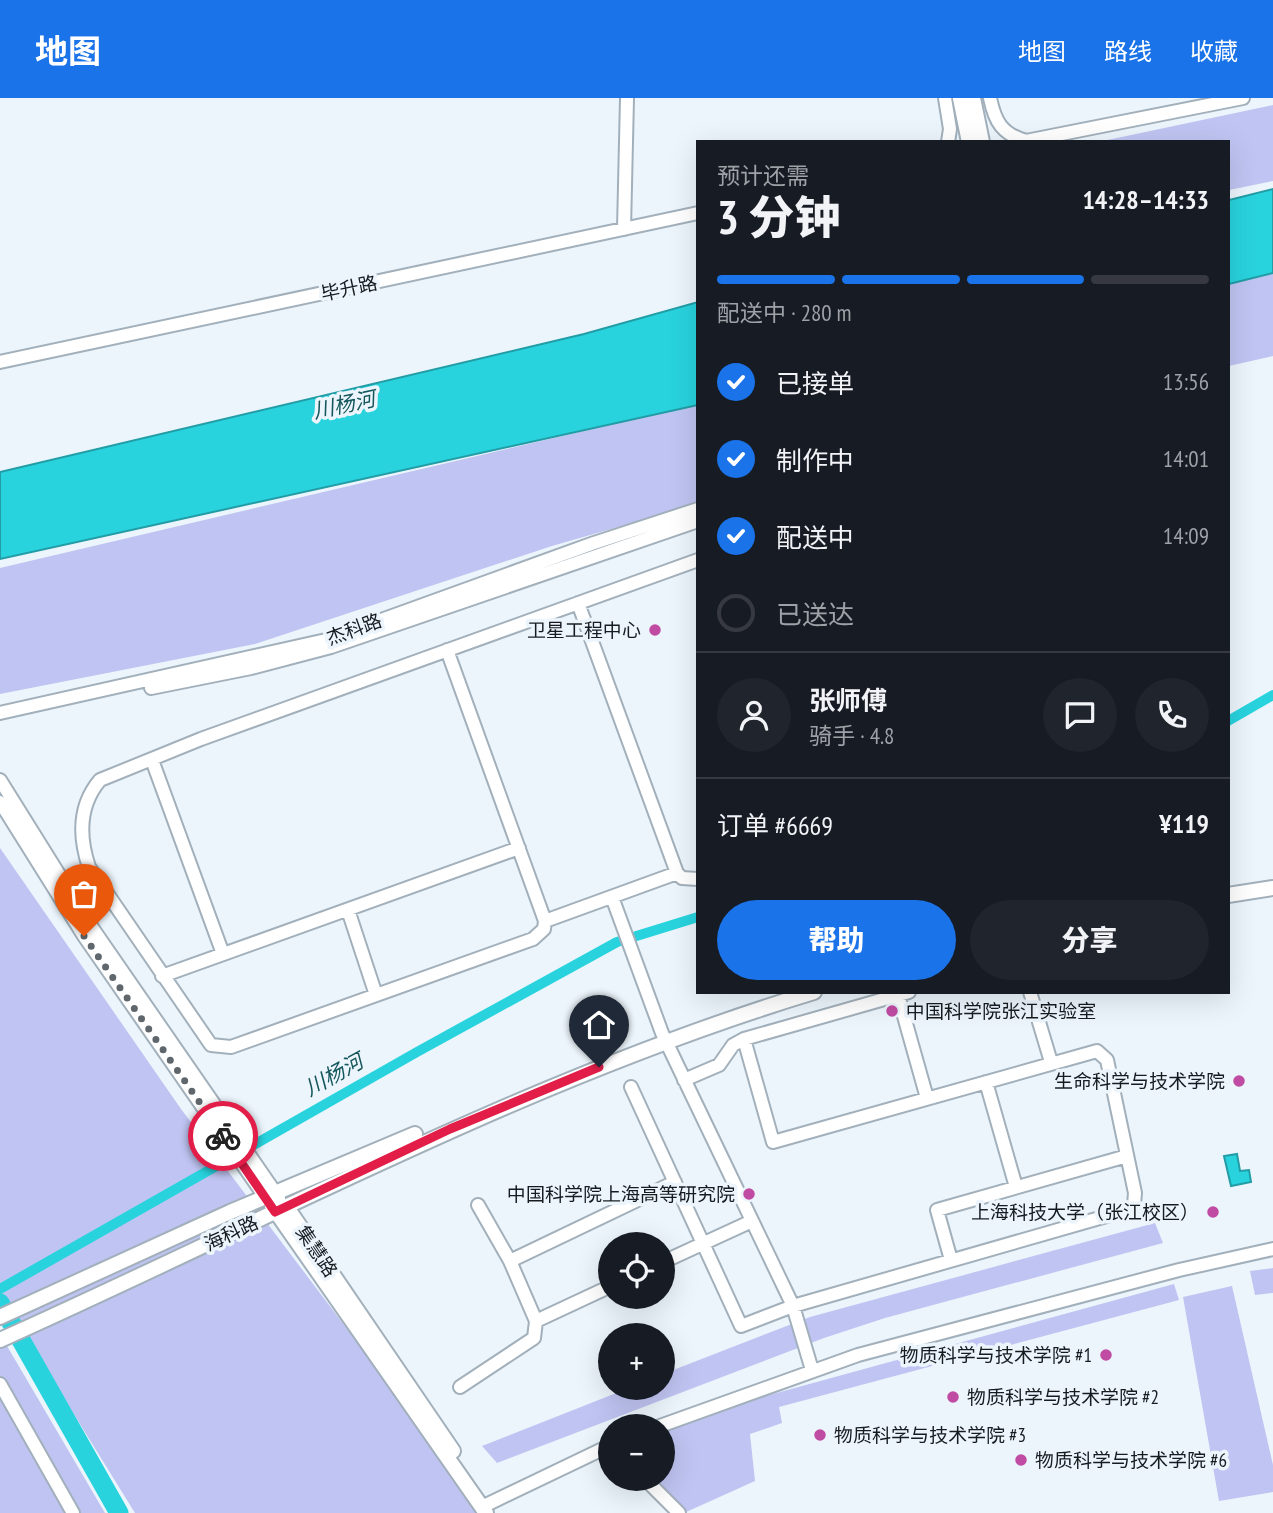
<!DOCTYPE html>
<html lang="zh">
<head>
<meta charset="utf-8">
<style>
  body { margin:0; font-family:"PT Sans Narrow","Noto Sans SC",sans-serif; background:#20242c; color:#f1f3f6; height:100vh; display:flex; flex-direction:column; font-size:26px; white-space:nowrap }
  * { box-sizing:border-box; margin:0 }
  p { font-size:23px; color:#9ea1a6 }
  .icon { flex:none; width:38px; height:38px; fill:none; stroke:currentColor; stroke-width:2; stroke-linecap:round; stroke-linejoin:round }
  .map { position:relative; flex:1; overflow:hidden }
  .panel { position:absolute; left:696px; top:42px; width:534px; height:854px; display:flex; flex-direction:column; background:#171b24; border-radius:0px; box-shadow:0 7px 28px #0002 }
  .panel>* { flex:none }
  .buttons { position:absolute; left:598px; top:1134px; display:grid; gap:14px }
  .buttons a { display:grid; place-items:center; width:77px; height:77px; border-radius:50%; background:#171b24; box-shadow:0 7px 28px #0002; font-size:35px }
  .pin { position:absolute; display:grid; place-items:center; width:60px; height:60px; color:#fff; margin:-72px -30px; border-radius:50% 50% 50% 0; rotate:-45deg; box-shadow:0 0 7px #0007 }
  .pin .icon { rotate:45deg }
  .courier { position:absolute; display:grid; place-items:center; width:70px; height:70px; margin:-35px; border:5px solid #e11d48; border-radius:50%; background:#fff; color:#222; box-shadow:0 2px 9px #0007 }
  .overview em { font-style:normal; font-weight:800 }
  .overview div { display:flex; flex-direction:column-reverse }
  .overview { display:flex; align-items:center; justify-content:space-between; height:119px; padding:0 21px }
  h1 { font-size:46px; font-weight:800; line-height:52px }
  .bar { display:grid; grid-template-columns:repeat(4,1fr); gap:10px 7px; align-content:center; height:84px; padding:0 21px }
  .bar i { height:9px; border-radius:5px; background:#363941 }
  .bar .current { background:#1a73e8 }
  .bar p { grid-column:span 4 }
  .line { display:flex; align-items:center; gap:18px; padding:0 21px; border-top:2px solid #363941 }
  .line div { flex:1 }
  .round { display:grid; place-items:center; flex:none; width:74px; height:74px; border-radius:37px; background:#20242c }
  ol { padding:0 21px; list-style:none }
  li { display:flex; align-items:center; gap:21px; height:77px }
  li p { margin-inline-start:auto }
  li .icon { padding:7px; border-radius:50%; background:#1a73e8; color:#fff; stroke-width:4 }
  li:last-child { color:#9ea1a6 }
  li i { width:38px; height:38px; border:4px solid #363941; border-radius:50% }
  .action { display:flex; gap:14px; margin-top:auto; padding:14px 21px }
  .action a { flex:1; height:80px; border-radius:42px; background:#1a73e8; color:#fff; font-size:28px; font-weight:800; line-height:80px; text-align:center }
  .action a+a { background:#20242c; color:#f1f3f6 }
  header { display:flex; align-items:center; gap:42px; box-sizing:border-box; height:98px; padding:0 35px; background:#1a73e8; color:#fff }
  header strong { font-size:33px }
  nav { display:flex; gap:38px; margin-inline-start:auto; font-size:24px }
  .map>svg:first-child { display:block }
  .green { fill:#bfc4f2 }
  .water { fill:#28d3de; stroke:#229ca5; stroke-width:2 }
  .lines { fill:none; stroke-linecap:round; stroke-linejoin:round }
  .canal { stroke:#28d3de; stroke-width:10 }
  .river { stroke:#28d3de; stroke-width:19 }
  .minor-casing { stroke:#a2b0bb; stroke-width:16 }
  .tertiary-casing { stroke:#a2b0bb; stroke-width:18 }
  .minor { stroke:#fff; stroke-width:12 }
  .tertiary { stroke:#fff; stroke-width:14 }
  .done { stroke:#60676c; stroke-width:7; stroke-dasharray:0 12.6 }
  .route { stroke:#e11d48; stroke-width:9 }
  .poi-dot { fill:#c04ba3; stroke:#ecf5fc; stroke-width:2.5 }
  .labels { text-anchor:middle; stroke-width:7; stroke-linejoin:round; paint-order:stroke }
  .street-label { font-size:19px; fill:#151b1f; stroke:#ecf5fc }
  .poi-label { font-size:19px; fill:#151b1f; stroke:#ecf5fc; text-anchor:end }
  .water-label { font-size:21px; font-style:italic; fill:#14565a; stroke:#ecf5fc }
</style>
</head>
<body>
<header>
<strong>地图</strong>
<nav><a>地图</a><a>路线</a><a>收藏</a></nav>
</header>
<div class="map">
<svg width="1273" height="1415" viewBox="0 0 1273 1415">
  <rect width="100%" height="100%" fill="#ecf5fc"/>
  <path class="green" d="M1273 7V83L1229 92 1228 44H1098Z
    M1273 175V258L1229 268V186Z
    M698 306V406L552 448 255 546 0 596V470Z
    M0 750 181 1011 486 1415H135L0 1197Z
    M1155 1125 1163 1145 885 1220 824 1240 497 1365 482 1348 629 1290H663V1276L810 1219Z
    M1273 1170V1195L1255 1197 1250 1173Z
    M1174 1186 1179 1202 779 1309 782 1325 750 1336 755 1383 684 1415 649 1381H663V1334L762 1299Z
    M1232 1188 1273 1367V1394L1219 1403 1183 1199Z
    M0 1236 105 1415H0Z"/>
  <path class="water" d="M1273 91V175L1229 186V102Z
    M698 204V307L0 461V374L584 236Z
    M1237 1056 1240 1073 1249 1072 1251 1084 1231 1088 1224 1058Z"/>
  <g class="lines">
    <path class="canal" d="M1228 623 1273 597
      M0 1191 417 954 617 844 698 819"/>
    <path class="river" d="M0 1205 119 1415"/>
    <defs>
      <path id="minor" d="M945 0 950 31 948 44
        M990 0C995 24 1002 36 1026 43L1243 0
        M624 131 627 0
        M0 264 698 115
        M578 505 677 775 682 780 698 781
        M447 552 545 823 544 831 533 841 231 949 211 947 89 769C79 739 78 708 100 682L201 641 698 462
        M151 590 251 570 331 549 698 423
        M0 615 326 542 594 445 698 411
        M152 662 223 856
        M0 682 93 831 279 1100
        M0 704 84 838 265 1099
        M612 799 662 935 793 1208 812 1272
        M348 812 376 897
        M545 823 677 775
        M162 878 519 750
        M1030 894 1051 964
        M898 897 927 1000
        M684 982 719 967 733 947 744 941 909 894
        M986 984 1016 1089
        M631 989 741 1228 793 1208 1124 1113 1134 1106 1135 1095 1107 962 1097 953 773 1044 744 941
        M951 1162 937 1112 1127 1058
        M510 1163 675 1084
        M663 1164 752 1123
        M536 1223 611 1188
        M0 1286 73 1415
        M460 1289 534 1240 536 1223 510 1163 478 1107
        M660 1328 858 1257 1179 1172 1273 1151
        M645 1381 679 1415
        M488 1406 611 1347"/>
      <path id="tertiary" d="M960 0 969 44
        M973 0 982 44
        M1228 797 1273 790
        M272 1108 486 1415
        M286 1108 453 1353
        M0 1219 230 1114 415 1036
        M0 1242C270 1121 530 980 814 894"/>
    </defs>
    <use href="#minor" class="minor-casing"/>
    <use href="#tertiary" class="tertiary-casing"/>
    <use href="#minor" class="minor"/>
    <use href="#tertiary" class="tertiary"/>
  </g>
  <g class="lines">
    <path class="done" d="M84 838 223 1038"/>
    <path class="route" d="M223 1038 275 1114 450 1031 599 969"/>
  </g>
  <g class="poi-dot">
    <circle cx="655" cy="532" r="7"/>
    <circle cx="892" cy="913" r="7"/>
    <circle cx="1239" cy="983" r="7"/>
    <circle cx="749" cy="1096" r="7"/>
    <circle cx="1213" cy="1114" r="7"/>
    <circle cx="1106" cy="1257" r="7"/>
    <circle cx="953" cy="1299" r="7"/>
    <circle cx="820" cy="1337" r="7"/>
    <circle cx="1021" cy="1362" r="7"/>
  </g>
  <g class="labels">
    <g class="street-label">
      <text transform="translate(349 190) rotate(-12)" y="7">毕升路</text>
      <text transform="translate(354 531) rotate(-20)" y="7">杰科路</text>
      <text transform="translate(231 1135) rotate(-25)" y="7">海科路</text>
      <text transform="translate(317 1153) rotate(56)" y="7">集慧路</text>
    </g>
    <g class="poi-label">
      <text x="641" y="539">卫星工程中心</text>
      <text x="906" y="920" text-anchor="start">中国科学院张江实验室</text>
      <text x="1225" y="990">生命科学与技术学院</text>
      <text x="735" y="1103">中国科学院上海高等研究院</text>
      <text x="1199" y="1121">上海科技大学（张江校区）</text>
      <text x="1092" y="1264">物质科学与技术学院 #1</text>
      <text x="967" y="1306" text-anchor="start">物质科学与技术学院 #2</text>
      <text x="834" y="1344" text-anchor="start">物质科学与技术学院 #3</text>
      <text x="1035" y="1369" text-anchor="start">物质科学与技术学院 #6</text>
    </g>
    <g class="water-label">
      <text transform="translate(344 307) rotate(-12)" y="7">川杨河</text>
      <text transform="translate(334 977) rotate(-29)" y="7">川杨河</text>
    </g>
  </g>
</svg>
<div class="buttons">
<a><svg class="icon" aria-label="locate" viewBox="0 0 24 24"><circle cx="12" cy="12" r="6"/><path d="M12 2v4M12 18v4M2 12h4M18 12h4"/></svg></a>
<a>+</a>
<a>−</a>
</div>
<div class="pin" style="left:84px;top:838px;background:#ea580c"><svg class="icon" aria-label="bag" viewBox="0 0 24 24"><path d="M5 8h14l-1 12H6zM9 8a3 3 0 0 1 6 0"/></svg></div>
<div class="pin" style="left:599px;top:969px;background:#1f2937"><svg class="icon" aria-label="home" viewBox="0 0 24 24"><path d="M3 11l9-7 9 7M6 9v11h12V9"/></svg></div>
<div class="courier" style="left:223px;top:1038px"><svg class="icon" aria-label="bike" viewBox="0 0 24 24"><circle cx="6" cy="16" r="4"/><circle cx="18" cy="16" r="4"/><path d="M6 16l4-8h5l3 8M10 8l3 8H6M13 5h3"/></svg></div>
<section class="panel">
<div class="overview"><div><h1>3 分钟</h1><p>预计还需</p></div><em>14:28–14:33</em></div>
<div class="bar"><i class="current"></i><i class="current"></i><i class="current"></i><i></i><p>配送中 · 280 m</p></div>
<ol>
<li><svg class="icon" aria-label="check" viewBox="0 0 24 24"><path d="M5 12l5 5 9-10"/></svg>已接单<p>13:56</p></li>
<li><svg class="icon" aria-label="check" viewBox="0 0 24 24"><path d="M5 12l5 5 9-10"/></svg>制作中<p>14:01</p></li>
<li><svg class="icon" aria-label="check" viewBox="0 0 24 24"><path d="M5 12l5 5 9-10"/></svg>配送中<p>14:09</p></li>
<li><i></i>已送达</li>
</ol>
<div class="line" style="height:126px"><a class="round"><svg class="icon" aria-label="person" viewBox="0 0 24 24"><circle cx="12" cy="8" r="4"/><path d="M4 21q1-7 8-7t8 7"/></svg></a><div><b>张师傅</b><p>骑手 · 4.8</p></div><a class="round"><svg class="icon" aria-label="chat" viewBox="0 0 24 24"><path d="M4 5h16v11H9l-5 4z"/></svg></a><a class="round"><svg class="icon" aria-label="phone" viewBox="0 0 24 24"><path d="M5 4h4l2 5-3 2q2 4 5 5l2-3 5 2v4C11 20 4 13 5 4z"/></svg></a></div>
<div class="line" style="height:91px"><div>订单 #6669</div><b>¥119</b></div>
<div class="action"><a>帮助</a><a>分享</a></div>
</section>
</div>
</body>
</html>
